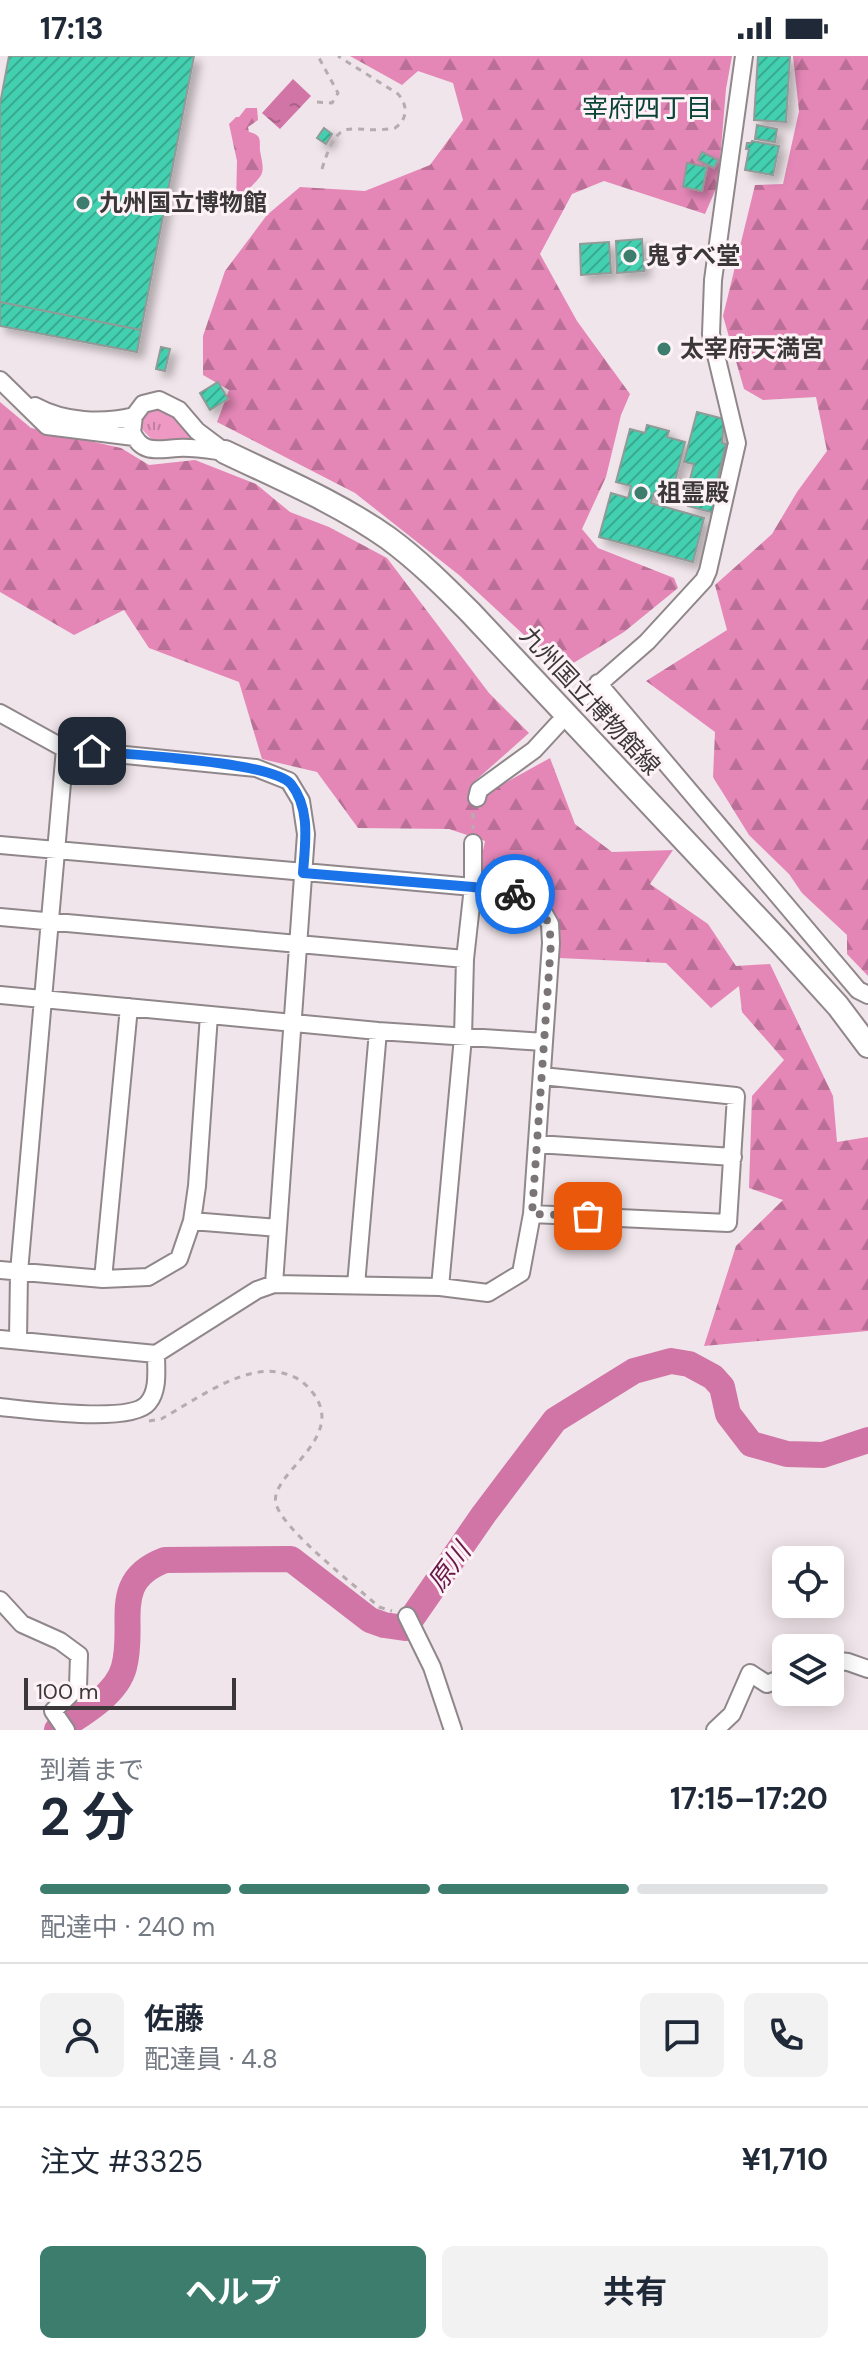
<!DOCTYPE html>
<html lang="ja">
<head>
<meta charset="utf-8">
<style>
  body { margin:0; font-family:"DM Sans","Noto Sans JP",sans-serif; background:#f2f2f3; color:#1f2937; height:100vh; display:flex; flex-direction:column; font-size:30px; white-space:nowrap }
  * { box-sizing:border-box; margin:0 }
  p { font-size:26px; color:#747a83 }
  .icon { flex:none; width:44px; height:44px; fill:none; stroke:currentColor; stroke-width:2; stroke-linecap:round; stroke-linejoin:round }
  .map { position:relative; height:1674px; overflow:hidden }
  .panel { display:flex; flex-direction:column; background:#fff; flex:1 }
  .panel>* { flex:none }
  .controls { position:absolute; left:772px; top:1490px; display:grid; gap:16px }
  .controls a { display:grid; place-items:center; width:72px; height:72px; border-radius:12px; background:#fff; box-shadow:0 4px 20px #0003; font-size:40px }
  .scale { position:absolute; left:24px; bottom:20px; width:212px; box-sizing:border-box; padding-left:8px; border:4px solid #3c383a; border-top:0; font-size:22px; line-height:28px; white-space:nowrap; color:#3c383a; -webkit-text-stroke:6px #fdf3f7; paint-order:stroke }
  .pin { position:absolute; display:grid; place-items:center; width:68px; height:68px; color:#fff; margin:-34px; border-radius:16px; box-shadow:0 4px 12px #0006 }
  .courier { position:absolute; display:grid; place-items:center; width:80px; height:80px; margin:-40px; border:6px solid #1a73e8; border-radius:50%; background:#fff; color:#222; box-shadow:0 2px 10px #0007 }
  .headline em { font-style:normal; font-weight:700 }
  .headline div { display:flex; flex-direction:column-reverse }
  .headline { display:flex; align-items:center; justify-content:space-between; height:136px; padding:0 40px }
  h1 { font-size:52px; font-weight:700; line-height:60px }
  .bar { display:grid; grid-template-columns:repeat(4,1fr); gap:12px 8px; align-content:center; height:96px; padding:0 40px }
  .bar i { height:10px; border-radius:6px; background:#e0e1e3 }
  .bar .on { background:#3c7d6d }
  .bar p { grid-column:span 4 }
  .line { display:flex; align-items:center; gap:20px; padding:0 40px; border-top:2px solid #e0e1e3 }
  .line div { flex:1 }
  .round { display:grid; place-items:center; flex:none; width:84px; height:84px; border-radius:12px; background:#f2f2f3 }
  .button { display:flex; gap:16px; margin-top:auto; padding:16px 40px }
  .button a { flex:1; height:92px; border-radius:12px; background:#3c7d6d; color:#fff; font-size:32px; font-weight:700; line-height:92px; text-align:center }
  .button a+a { background:#f2f2f3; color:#1f2937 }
  .status { display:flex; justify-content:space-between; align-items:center; height:56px; padding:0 40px; background:#fff; direction:ltr }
  .status svg { height:22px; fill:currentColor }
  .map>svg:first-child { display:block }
  .grass { fill:url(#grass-tufts) }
  .forest { fill:url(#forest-firs) }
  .water { fill:url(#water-ripples) }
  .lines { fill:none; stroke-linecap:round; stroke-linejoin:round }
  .river { stroke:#d075a5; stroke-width:26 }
  .building { fill:url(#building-hatch); stroke:#909a97; stroke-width:2; filter:url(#shadow) }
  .minor-casing { stroke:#90878b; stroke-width:20 }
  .major-casing { stroke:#90878b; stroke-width:26 }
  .path { stroke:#b5acb0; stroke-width:3; stroke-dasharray:6 6; stroke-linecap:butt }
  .minor { stroke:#fff; stroke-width:16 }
  .major { stroke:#fff; stroke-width:22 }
  .done { stroke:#7b7578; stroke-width:8; stroke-dasharray:0 14.4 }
  .route { stroke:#1a73e8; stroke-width:10 }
  .poi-dot { fill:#3c7d6d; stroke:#fdf3f7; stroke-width:3 }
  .labels { text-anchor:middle; stroke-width:6; stroke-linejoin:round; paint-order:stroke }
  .poi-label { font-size:24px; font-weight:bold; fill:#3c383a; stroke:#fdf3f7; text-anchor:start }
  .street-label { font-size:24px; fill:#3c383a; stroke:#fdf3f7 }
  .neighbourhood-label { font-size:26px; fill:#0a4337; stroke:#fdf3f7 }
  .water-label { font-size:26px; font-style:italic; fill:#6b194a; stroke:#fdf3f7 }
</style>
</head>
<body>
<div class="status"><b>17:13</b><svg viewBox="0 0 49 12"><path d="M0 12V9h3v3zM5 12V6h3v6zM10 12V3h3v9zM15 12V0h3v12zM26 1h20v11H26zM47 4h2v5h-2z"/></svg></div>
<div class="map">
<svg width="868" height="1674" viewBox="0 0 868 1674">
  <defs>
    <pattern id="grass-tufts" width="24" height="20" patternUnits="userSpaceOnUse" patternTransform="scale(2)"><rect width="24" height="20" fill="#ee98c4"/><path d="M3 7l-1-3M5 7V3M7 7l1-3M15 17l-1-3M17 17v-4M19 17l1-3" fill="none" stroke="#c27da0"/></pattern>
    <pattern id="forest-firs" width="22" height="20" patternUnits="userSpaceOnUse" patternTransform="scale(2)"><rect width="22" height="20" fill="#e487b7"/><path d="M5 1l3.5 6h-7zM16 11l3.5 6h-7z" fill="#ba6f96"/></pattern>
    <pattern id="water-ripples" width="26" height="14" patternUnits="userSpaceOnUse" patternTransform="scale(2)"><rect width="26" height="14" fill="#d075a5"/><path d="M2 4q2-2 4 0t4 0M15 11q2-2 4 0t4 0" fill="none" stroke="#aa6187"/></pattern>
    <pattern id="building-hatch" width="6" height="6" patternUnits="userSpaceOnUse" patternTransform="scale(2)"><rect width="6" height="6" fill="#43d0b0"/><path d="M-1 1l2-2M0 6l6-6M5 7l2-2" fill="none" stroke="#39aa90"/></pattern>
    <filter id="shadow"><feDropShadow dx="6" dy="6" stdDeviation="4" flood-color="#0004"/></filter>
  </defs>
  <rect width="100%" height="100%" fill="#f0e5ea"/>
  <path class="grass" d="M157 352 168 354 204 388 154 386 141 372 145 357Z"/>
  <path class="forest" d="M350 0H732L726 33 718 128 705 158 604 125 572 138 540 198 577 265 630 338 621 359 606 421 582 473 598 492 674 522 678 532 624 576 562 614 459 519 355 437 217 366 229 334 203 319V280L225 215 267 159 300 131 365 135 430 109 463 64 453 27 418 15 402 29Z
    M793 0H868V920L847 898V879L802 837 789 818 749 779 713 721 715 676 646 625 727 574 715 529 772 478 797 436 827 395 816 341 763 344 744 333 723 260 755 129 783 128 799 55Z
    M246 52H257L258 64 248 71 249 76C263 79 259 85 260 95 265 119 264 117 248 134 244 138 241 144 236 148L237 105 229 68 236 61H239Z
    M0 346 31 372 121 392 149 409 195 404 256 428 290 456 329 471 387 502 489 637 529 677 475 725 476 743 550 702 575 768 612 796 673 794 650 828 708 868 736 910 770 908 833 1040 837 1086 868 1081V1275L704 1290 736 1190 783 1144 749 1132 752 1040 784 1004 742 956 739 930 711 952 666 907 559 902 552 846 477 824 485 785 449 773 358 772 317 716 262 703 239 626 149 592 124 554 74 579 0 536Z"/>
  <path class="water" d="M293 23 311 40 280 73 262 57Z"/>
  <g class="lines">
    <path class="river" d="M57 1674C79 1660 117 1639 124 1611 136 1567 109 1525 165 1504L291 1503 370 1564 384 1569 405 1572 484 1458 555 1364 634 1315 671 1305 689 1308 713 1321 722 1331 728 1358 751 1388 787 1398 823 1399 868 1384"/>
  </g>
  <path class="building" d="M9 0H194L141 274 0 246V48Z
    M758 0H790L786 66 754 64Z
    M757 69 777 73 775 86 755 83Z
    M324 72 332 78 326 88 317 82Z
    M752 85 779 90 773 119 745 114 749 93H746L747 87H751Z
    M702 96 718 104 714 112 698 104Z
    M687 107 707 111 702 135 683 131Z
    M642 183 644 215 617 217 616 185Z
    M609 186 611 217 581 219 580 188Z
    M0 246 141 274 137 296 0 270Z
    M161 291 170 293 165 315 156 313Z
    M218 326 228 343 210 354 200 337Z
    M697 356 724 363 722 387 726 388 713 442 719 443 715 457 688 450 693 432 688 431 694 408 684 406Z
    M647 369 669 375 667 381 685 386 671 441 654 436 651 447 704 462 693 506 599 481 611 437 628 442 631 430 616 426 630 373 645 377Z"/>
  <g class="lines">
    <defs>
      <path id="minor" d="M0 324 47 370 134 381
        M159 344 179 354 197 375 225 396C210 394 193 391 178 392 158 393 142 399 132 376L134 360 143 348Z
        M35 350C64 366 102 368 134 360
        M598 627 858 934 868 939
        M584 641 647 586 704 524 708 515 737 387 711 278 713 224 744 0
        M0 657 65 693 256 712 289 725 301 745 306 778 274 1228
        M477 742 479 734 534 694 558 668
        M0 789 473 831 528 842 541 852 550 868 551 887 544 986
        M0 861 465 903
        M0 939 378 975 544 986 532 1158 521 1217 488 1237 440 1231 274 1228 257 1234 156 1298 0 1283
        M537 1088 733 1101
        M532 1158 728 1167 736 1040 542 1020
        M192 1165 278 1172
        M0 1214 103 1223 148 1221 179 1203 192 1165 197 1130 209 959
        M103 1223 129 951
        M356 1229 378 975
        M440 1231 463 981 465 903 473 831V787
        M18 1284 19 1216 65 693
        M0 1351C29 1354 131 1368 148 1347 159 1334 156 1314 156 1298
        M0 1544 22 1568 60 1585 79 1599 78 1631 53 1655 66 1674
        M407 1560 432 1611 453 1674
        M830 1604 848 1606 868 1613
        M715 1674 732 1658 750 1617 767 1628 786 1620"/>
      <path id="major" d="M225 396C279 422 339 447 388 482 418 504 444 530 470 556L780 886 838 950 868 990"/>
    </defs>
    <use href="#minor" class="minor-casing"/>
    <use href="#major" class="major-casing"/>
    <path class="path" d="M317 46 332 47 338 37 318 0
      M322 113C340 54 349 80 395 72 408 63 408 49 398 38L338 0
      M473 757V773
      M149 1365 161 1363C196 1344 249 1303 289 1319 299 1322 307 1329 313 1337 348 1383 268 1418 276 1448 284 1475 355 1529 379 1551L392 1555"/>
    <use href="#minor" class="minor"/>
    <use href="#major" class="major"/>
  </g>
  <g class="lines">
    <path class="done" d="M515 838C542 846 549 860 551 887L532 1158 588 1160"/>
    <path class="route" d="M92 695C128 699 271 705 291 728 311 753 305 788 303 817L473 831 515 838"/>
  </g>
  <g class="poi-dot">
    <circle cx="83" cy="147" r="8"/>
    <circle cx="630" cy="200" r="8"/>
    <circle cx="664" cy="293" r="8"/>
    <circle cx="641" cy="437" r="8"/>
  </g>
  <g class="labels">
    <g class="poi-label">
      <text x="99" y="155">九州国立博物館</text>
      <text x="646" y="208">鬼すべ堂</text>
      <text x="680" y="301">太宰府天満宮</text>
      <text x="657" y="445">祖霊殿</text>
    </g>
    <g class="street-label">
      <text transform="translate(590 645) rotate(47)" y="8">九州国立博物館線</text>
    </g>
    <g class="neighbourhood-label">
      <text x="647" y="61">宰府四丁目</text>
    </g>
    <g class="water-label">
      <text transform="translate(449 1511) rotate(-54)" y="9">原川</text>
    </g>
  </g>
</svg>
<div class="controls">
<a><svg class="icon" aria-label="locate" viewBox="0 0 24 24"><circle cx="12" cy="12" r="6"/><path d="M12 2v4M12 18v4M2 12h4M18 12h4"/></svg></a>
<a><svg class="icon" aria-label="layers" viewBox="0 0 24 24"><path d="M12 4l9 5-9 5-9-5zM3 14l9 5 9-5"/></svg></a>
</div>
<div class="scale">100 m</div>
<div class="pin" style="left:588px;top:1160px;background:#ea580c"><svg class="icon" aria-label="bag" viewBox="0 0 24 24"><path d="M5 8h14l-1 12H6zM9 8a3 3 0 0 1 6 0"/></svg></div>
<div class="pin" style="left:92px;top:695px;background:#1f2937"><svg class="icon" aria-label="home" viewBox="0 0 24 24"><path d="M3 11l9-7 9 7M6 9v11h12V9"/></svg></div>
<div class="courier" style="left:515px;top:838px"><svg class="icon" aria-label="bike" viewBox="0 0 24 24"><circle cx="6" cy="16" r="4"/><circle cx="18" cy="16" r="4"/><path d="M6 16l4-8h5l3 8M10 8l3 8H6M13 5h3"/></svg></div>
</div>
<section class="panel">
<div class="headline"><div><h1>2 分</h1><p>到着まで</p></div><em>17:15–17:20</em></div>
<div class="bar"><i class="on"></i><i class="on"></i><i class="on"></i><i></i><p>配達中 · 240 m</p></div>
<div class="line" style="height:144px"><a class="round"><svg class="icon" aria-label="person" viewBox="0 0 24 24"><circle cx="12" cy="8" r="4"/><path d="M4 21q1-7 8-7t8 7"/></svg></a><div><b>佐藤</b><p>配達員 · 4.8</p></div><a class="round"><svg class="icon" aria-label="chat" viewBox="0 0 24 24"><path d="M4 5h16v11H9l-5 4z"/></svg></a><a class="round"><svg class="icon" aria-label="phone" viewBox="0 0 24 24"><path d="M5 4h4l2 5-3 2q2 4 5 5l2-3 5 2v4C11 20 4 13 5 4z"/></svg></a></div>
<div class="line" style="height:104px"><div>注文 #3325</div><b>¥1,710</b></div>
<div class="button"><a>ヘルプ</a><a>共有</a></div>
</section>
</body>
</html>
